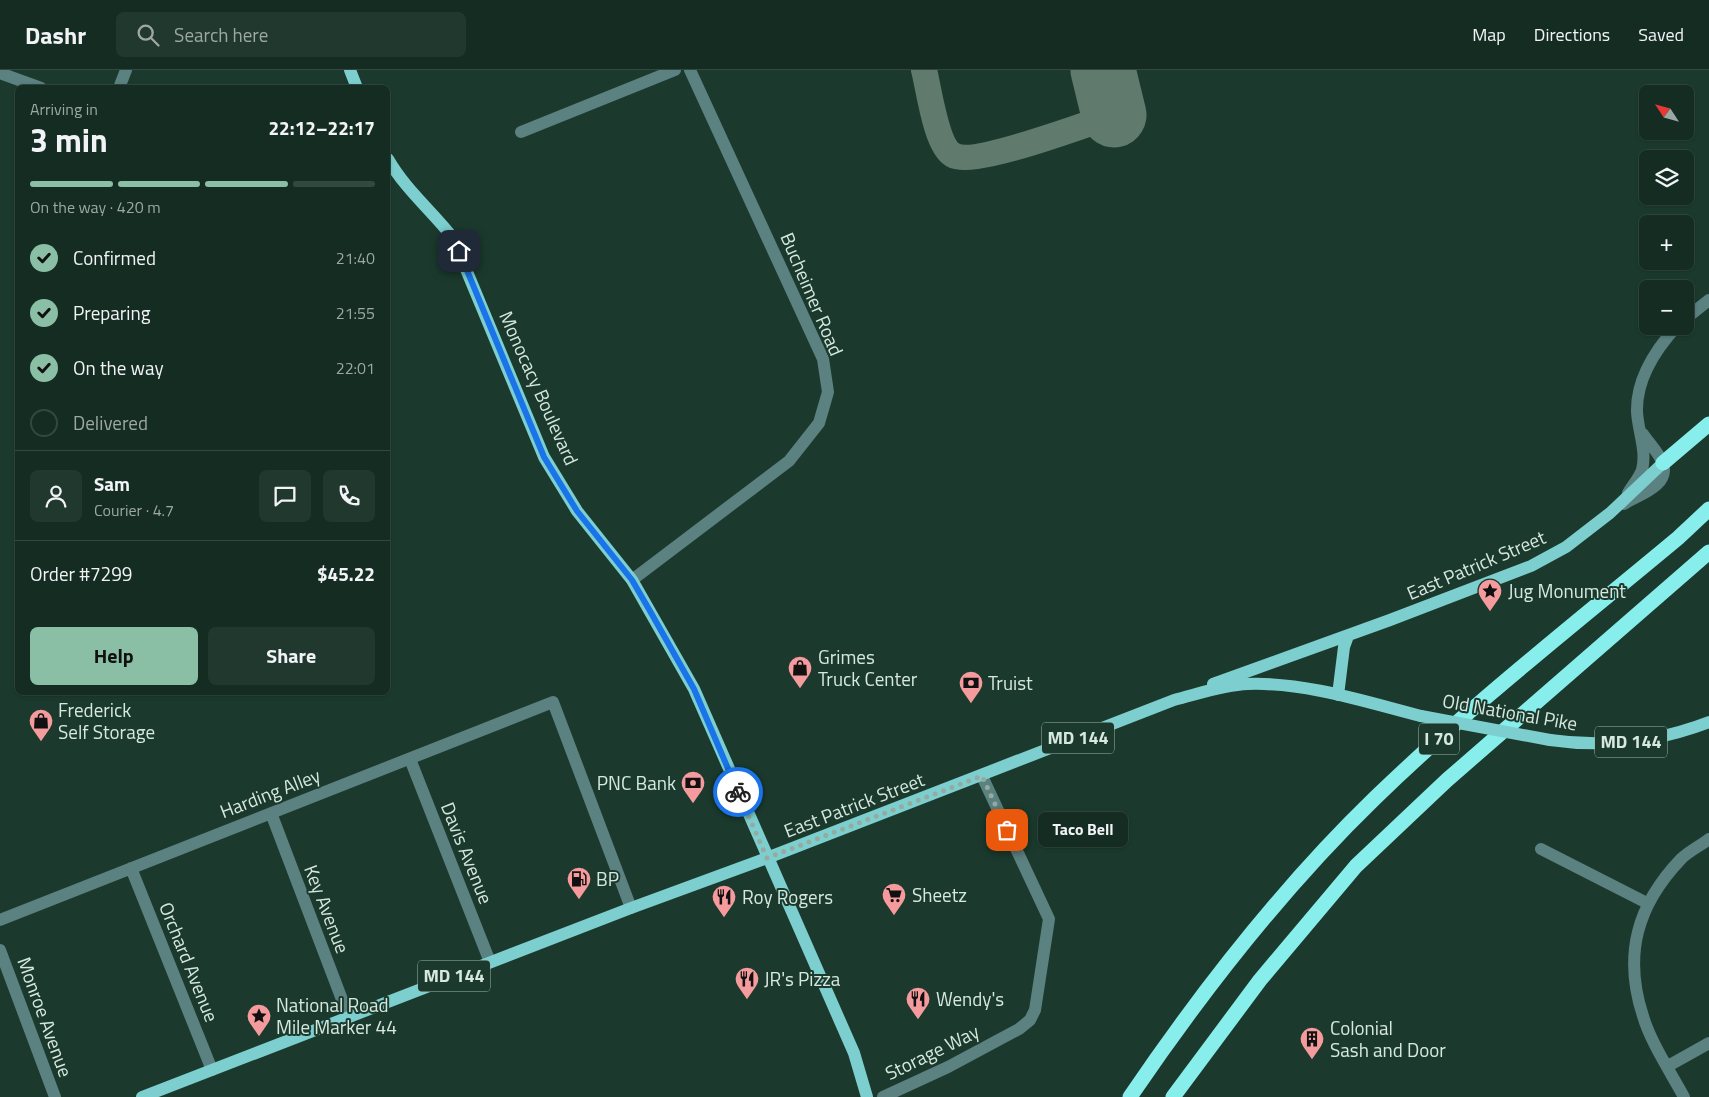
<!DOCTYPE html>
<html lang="en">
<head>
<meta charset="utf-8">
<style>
  body { margin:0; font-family:"Titillium Web",sans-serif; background:#21382f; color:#f1f3f6; height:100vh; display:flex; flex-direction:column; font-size:19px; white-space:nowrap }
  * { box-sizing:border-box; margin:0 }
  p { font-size:16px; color:#9da7a5 }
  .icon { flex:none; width:28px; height:28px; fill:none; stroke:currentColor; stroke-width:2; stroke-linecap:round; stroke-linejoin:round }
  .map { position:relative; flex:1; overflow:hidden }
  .sheet { position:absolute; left:15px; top:15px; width:375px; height:610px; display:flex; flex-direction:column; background:#142c22; border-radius:8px; box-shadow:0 1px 4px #0004,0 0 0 1px #334840 }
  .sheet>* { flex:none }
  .needle { width:32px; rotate:306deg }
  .buttons { position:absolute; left:1639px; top:15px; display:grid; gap:10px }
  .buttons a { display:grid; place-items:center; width:55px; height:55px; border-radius:8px; background:#142c22; box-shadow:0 1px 4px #0004,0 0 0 1px #334840; font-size:25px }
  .pin { position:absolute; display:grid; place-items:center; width:42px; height:42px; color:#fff; margin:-21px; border-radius:10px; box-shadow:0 2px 8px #0006 }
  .courier { position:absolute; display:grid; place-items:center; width:50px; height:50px; margin:-25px; border:4px solid #1a73e8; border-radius:50%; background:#fff; color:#222; box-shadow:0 1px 6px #0007 }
  .bubble { position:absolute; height:35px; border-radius:8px; background:#142c22; box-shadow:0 1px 4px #0004,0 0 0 1px #334840; font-size:16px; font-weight:700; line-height:35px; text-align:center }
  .headline em { font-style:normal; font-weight:700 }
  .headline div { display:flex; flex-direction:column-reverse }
  .headline { display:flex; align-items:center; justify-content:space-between; height:85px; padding:0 15px }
  h1 { font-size:32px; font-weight:700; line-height:38px }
  .bar { display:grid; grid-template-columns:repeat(4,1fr); gap:8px 5px; align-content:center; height:60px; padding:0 15px }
  .bar i { height:6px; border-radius:4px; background:#334840 }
  .bar .selected { background:#8abfa5 }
  .bar p { grid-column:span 4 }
  .line { display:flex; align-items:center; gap:12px; padding:0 15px; border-top:1px solid #334840 }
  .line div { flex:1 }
  .round { display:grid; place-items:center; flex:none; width:52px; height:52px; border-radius:8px; background:#21382f }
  ol { padding:0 15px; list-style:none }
  li { display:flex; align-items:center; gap:15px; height:55px }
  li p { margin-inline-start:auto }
  li .icon { padding:5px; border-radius:50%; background:#8abfa5; color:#111; stroke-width:4 }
  li:last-child { color:#9da7a5 }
  li i { width:28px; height:28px; border:2px solid #334840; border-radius:50% }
  .primary-button { display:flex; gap:10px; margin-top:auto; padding:10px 15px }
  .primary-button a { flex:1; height:58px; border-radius:8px; background:#8abfa5; color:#111; font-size:20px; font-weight:700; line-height:58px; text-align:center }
  .primary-button a+a { background:#21382f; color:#f1f3f6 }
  header { display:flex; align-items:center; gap:30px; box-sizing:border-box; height:70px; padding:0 25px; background:#142c22; border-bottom:1px solid #334840 }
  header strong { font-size:24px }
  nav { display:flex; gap:28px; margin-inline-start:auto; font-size:18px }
  .search { width:350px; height:45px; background:#21382f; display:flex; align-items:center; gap:12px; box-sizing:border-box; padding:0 18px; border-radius:8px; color:#9da7a5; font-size:19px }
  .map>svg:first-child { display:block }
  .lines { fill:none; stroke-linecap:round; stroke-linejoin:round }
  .taxiway { stroke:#607a6e; stroke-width:26 }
  .runway { stroke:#607a6e; stroke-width:65 }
  .minor { stroke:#5b8180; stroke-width:12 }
  .major { stroke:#7ccfce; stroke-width:12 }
  .highway { stroke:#88eeec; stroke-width:15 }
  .major-bridge { stroke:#7ccfce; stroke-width:12 }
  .done { stroke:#95aba1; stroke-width:5; stroke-dasharray:0 9 }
  .route { stroke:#1a73e8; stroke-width:6 }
  .labels { text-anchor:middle; stroke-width:4; stroke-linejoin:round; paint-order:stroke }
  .shield { fill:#1b3a2d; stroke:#9eb4aa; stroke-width:1 }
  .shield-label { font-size:18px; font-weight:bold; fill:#d6e8df }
  .street-label { font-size:19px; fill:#d6e8df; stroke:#1b3a2d }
  .poi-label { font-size:19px; fill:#d6e8df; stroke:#1b3a2d; text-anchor:start }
</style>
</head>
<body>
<header>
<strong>Dashr</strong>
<div class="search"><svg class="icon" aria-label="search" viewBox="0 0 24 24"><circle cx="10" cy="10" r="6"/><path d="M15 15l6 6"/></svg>Search here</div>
<nav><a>Map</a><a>Directions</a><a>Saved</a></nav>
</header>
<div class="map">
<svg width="1709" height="1027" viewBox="0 0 1709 1027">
  <rect width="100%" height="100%" fill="#1b3a2d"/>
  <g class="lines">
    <path class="taxiway" d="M924 0C929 19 936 76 953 85 974 97 1086 54 1114 45"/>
    <path class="runway" d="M1103 0 1114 45"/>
    <path class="minor" d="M0 3 41 18
      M119 18 126 0
      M521 62 675 0
      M1685 249 1709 230
      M1628 423C1632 416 1639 408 1642 400 1647 381 1638 361 1637 342 1636 310 1656 279 1677 256
      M1624 434C1638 425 1670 416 1663 394 1660 384 1649 373 1643 364
      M632 510 789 391 819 353 828 322 823 289 690 0
      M410 689 490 892
      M271 743 349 948
      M1541 779 1647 833
      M131 798 212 1000
      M0 850 553 632 631 838
      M0 880 55 1027
      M1668 996 1709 973
      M883 1027 948 997 1019 959 1030 950 1035 940 1049 849 982 706
      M1684 1027C1671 1003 1650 971 1643 946 1623 885 1637 835 1681 789 1689 781 1700 776 1709 769"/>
    <path class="major" d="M350 0 357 18
      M388 89C405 119 432 141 453 168L544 387 577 441 632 510 694 619 854 983 867 1027
      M1213 614 1390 550 1531 496 1566 477 1610 443 1663 393
      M1338 625 1344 577 1348 566
      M1550 670C1605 678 1657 672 1709 652
      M142 1027 631 838 767 788 1174 630C1198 624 1223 615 1248 614 1306 612 1366 632 1421 646"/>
    <path class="highway" d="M1663 393 1709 354
      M1130 1027C1202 921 1283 817 1375 728 1471 635 1576 553 1678 468L1709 439
      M1173 1027 1260 910 1356 796 1447 710 1709 482"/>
    <path class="major-bridge" d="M1421 646 1550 670"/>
  </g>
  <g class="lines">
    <path class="done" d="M738 722 767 788 982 706 1007 760"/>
    <path class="route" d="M459 181 544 387 577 441 632 510 650 541 694 619 738 722"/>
  </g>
  <defs>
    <symbol id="sight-pin" viewBox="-11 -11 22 30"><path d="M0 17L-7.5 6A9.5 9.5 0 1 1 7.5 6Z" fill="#f59b9e" stroke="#1b3a2d"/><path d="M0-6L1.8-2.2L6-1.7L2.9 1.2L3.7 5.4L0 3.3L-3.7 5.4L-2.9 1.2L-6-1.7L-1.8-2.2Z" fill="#111"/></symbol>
    <symbol id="shop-pin" viewBox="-11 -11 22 30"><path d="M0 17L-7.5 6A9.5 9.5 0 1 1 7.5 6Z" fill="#f59b9e" stroke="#1b3a2d"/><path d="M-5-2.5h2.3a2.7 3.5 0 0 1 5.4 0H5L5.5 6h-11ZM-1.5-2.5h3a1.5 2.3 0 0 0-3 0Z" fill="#111"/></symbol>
    <symbol id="bank-pin" viewBox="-11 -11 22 30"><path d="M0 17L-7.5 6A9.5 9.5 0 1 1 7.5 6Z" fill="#f59b9e" stroke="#1b3a2d"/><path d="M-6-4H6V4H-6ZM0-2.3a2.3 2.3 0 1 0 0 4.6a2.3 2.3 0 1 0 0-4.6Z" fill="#111"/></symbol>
    <symbol id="fuel-pin" viewBox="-11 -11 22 30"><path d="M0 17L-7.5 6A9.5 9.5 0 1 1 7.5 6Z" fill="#f59b9e" stroke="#1b3a2d"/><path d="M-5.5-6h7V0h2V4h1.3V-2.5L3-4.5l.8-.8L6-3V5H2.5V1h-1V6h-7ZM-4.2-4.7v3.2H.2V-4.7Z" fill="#111"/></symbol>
    <symbol id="supermarket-pin" viewBox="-11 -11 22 30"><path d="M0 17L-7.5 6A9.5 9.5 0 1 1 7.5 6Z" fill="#f59b9e" stroke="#1b3a2d"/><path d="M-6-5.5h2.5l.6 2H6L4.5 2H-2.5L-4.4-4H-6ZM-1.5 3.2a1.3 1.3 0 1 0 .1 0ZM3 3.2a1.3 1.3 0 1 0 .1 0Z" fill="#111"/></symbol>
    <symbol id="restaurant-pin" viewBox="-11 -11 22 30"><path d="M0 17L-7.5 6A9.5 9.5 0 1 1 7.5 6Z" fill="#f59b9e" stroke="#1b3a2d"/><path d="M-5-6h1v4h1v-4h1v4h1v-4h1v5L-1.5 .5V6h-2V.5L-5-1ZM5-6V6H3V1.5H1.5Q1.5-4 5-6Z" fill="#111"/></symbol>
    <symbol id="building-pin" viewBox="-11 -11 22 30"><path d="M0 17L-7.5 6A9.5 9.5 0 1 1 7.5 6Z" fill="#f59b9e" stroke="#1b3a2d"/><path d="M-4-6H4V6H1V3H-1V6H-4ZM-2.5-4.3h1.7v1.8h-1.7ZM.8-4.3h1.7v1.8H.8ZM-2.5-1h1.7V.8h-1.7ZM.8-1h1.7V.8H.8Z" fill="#111"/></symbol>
  </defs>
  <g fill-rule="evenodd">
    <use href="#sight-pin" x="1476" y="507" width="28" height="38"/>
    <use href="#shop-pin" x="786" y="584" width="28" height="38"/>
    <use href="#bank-pin" x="957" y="599" width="28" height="38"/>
    <use href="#shop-pin" x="27" y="637" width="28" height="38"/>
    <use href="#bank-pin" x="679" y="699" width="28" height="38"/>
    <use href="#fuel-pin" x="565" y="795" width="28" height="38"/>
    <use href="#supermarket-pin" x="880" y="811" width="28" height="38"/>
    <use href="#restaurant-pin" x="710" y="813" width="28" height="38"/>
    <use href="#restaurant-pin" x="733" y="895" width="28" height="38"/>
    <use href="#restaurant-pin" x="904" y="915" width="28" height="38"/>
    <use href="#sight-pin" x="245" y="932" width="28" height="38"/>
    <use href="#building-pin" x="1298" y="955" width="28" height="38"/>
  </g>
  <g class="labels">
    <g class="shield">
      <rect x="1042" y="652.5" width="72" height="31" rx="4"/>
      <rect x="1419" y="653.5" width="40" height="31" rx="4"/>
      <rect x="1595" y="656.5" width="72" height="31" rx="4"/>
      <rect x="418" y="890.5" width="72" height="31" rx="4"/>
    </g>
    <g class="shield-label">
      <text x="1078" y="674">MD 144</text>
      <text x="1439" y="675">I 70</text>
      <text x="1631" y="678">MD 144</text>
      <text x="454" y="912">MD 144</text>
    </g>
    <g class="street-label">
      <text transform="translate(812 224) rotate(67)" y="7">Bucheimer Road</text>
      <text transform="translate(539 318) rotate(66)" y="7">Monocacy Boulevard</text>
      <text transform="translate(1476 495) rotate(-23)" y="7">East Patrick Street</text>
      <text transform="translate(1510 642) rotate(10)" y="7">Old National Pike</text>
      <text transform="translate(270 723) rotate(-21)" y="7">Harding Alley</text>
      <text transform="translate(854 735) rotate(-21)" y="7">East Patrick Street</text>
      <text transform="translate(467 783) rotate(68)" y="7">Davis Avenue</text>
      <text transform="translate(327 839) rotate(69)" y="7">Key Avenue</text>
      <text transform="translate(189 892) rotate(68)" y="7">Orchard Avenue</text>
      <text transform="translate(45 947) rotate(70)" y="7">Monroe Avenue</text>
      <text transform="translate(932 982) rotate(-26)" y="7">Storage Way</text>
    </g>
    <g class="poi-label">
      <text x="1508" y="528">Jug Monument</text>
      <text x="818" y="594">Grimes<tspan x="818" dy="22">Truck Center</tspan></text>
      <text x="988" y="620">Truist</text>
      <text x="58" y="647">Frederick<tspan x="58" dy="22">Self Storage</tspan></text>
      <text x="676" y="720" text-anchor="end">PNC Bank</text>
      <text x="596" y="816">BP</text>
      <text x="912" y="832">Sheetz</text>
      <text x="742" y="834">Roy Rogers</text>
      <text x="764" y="916">JR's Pizza</text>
      <text x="936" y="936">Wendy's</text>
      <text x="276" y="942">National Road<tspan x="276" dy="22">Mile Marker 44</tspan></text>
      <text x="1330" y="965">Colonial<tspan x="1330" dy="22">Sash and Door</tspan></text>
    </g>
  </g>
</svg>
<div class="buttons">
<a><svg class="needle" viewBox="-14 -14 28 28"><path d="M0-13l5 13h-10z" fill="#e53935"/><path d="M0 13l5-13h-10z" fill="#9da7a5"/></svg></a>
<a><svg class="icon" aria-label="layers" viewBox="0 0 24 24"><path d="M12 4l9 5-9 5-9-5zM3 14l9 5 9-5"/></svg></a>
<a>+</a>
<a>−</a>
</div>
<div class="pin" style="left:1007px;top:760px;background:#ea580c"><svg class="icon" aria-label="bag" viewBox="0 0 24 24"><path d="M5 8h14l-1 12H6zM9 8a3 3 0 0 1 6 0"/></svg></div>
<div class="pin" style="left:459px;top:181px;background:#1f2937"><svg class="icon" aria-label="home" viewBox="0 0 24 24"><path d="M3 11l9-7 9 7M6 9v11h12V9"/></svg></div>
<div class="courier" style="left:738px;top:722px"><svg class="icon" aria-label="bike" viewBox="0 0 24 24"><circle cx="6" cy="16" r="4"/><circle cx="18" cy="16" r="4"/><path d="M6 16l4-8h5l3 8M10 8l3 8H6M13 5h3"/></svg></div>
<div class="bubble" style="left:1038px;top:742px;width:90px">Taco Bell</div>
<section class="sheet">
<div class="headline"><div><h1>3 min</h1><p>Arriving in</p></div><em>22:12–22:17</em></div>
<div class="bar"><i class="selected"></i><i class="selected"></i><i class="selected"></i><i></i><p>On the way · 420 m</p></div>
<ol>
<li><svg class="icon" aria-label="check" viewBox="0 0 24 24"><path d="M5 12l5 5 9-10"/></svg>Confirmed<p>21:40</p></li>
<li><svg class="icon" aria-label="check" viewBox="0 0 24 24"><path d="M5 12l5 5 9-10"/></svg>Preparing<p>21:55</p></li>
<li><svg class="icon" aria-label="check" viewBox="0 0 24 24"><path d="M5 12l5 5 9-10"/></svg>On the way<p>22:01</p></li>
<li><i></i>Delivered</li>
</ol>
<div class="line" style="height:90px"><a class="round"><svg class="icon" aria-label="person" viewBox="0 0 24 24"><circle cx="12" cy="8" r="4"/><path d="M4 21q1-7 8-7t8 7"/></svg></a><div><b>Sam</b><p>Courier · 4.7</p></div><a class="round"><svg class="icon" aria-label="chat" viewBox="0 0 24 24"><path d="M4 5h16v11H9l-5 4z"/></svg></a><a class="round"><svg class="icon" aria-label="phone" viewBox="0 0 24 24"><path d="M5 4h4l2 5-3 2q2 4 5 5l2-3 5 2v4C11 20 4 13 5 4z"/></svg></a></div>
<div class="line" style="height:65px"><div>Order #7299</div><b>$45.22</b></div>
<div class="primary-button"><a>Help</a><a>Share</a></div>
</section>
</div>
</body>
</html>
